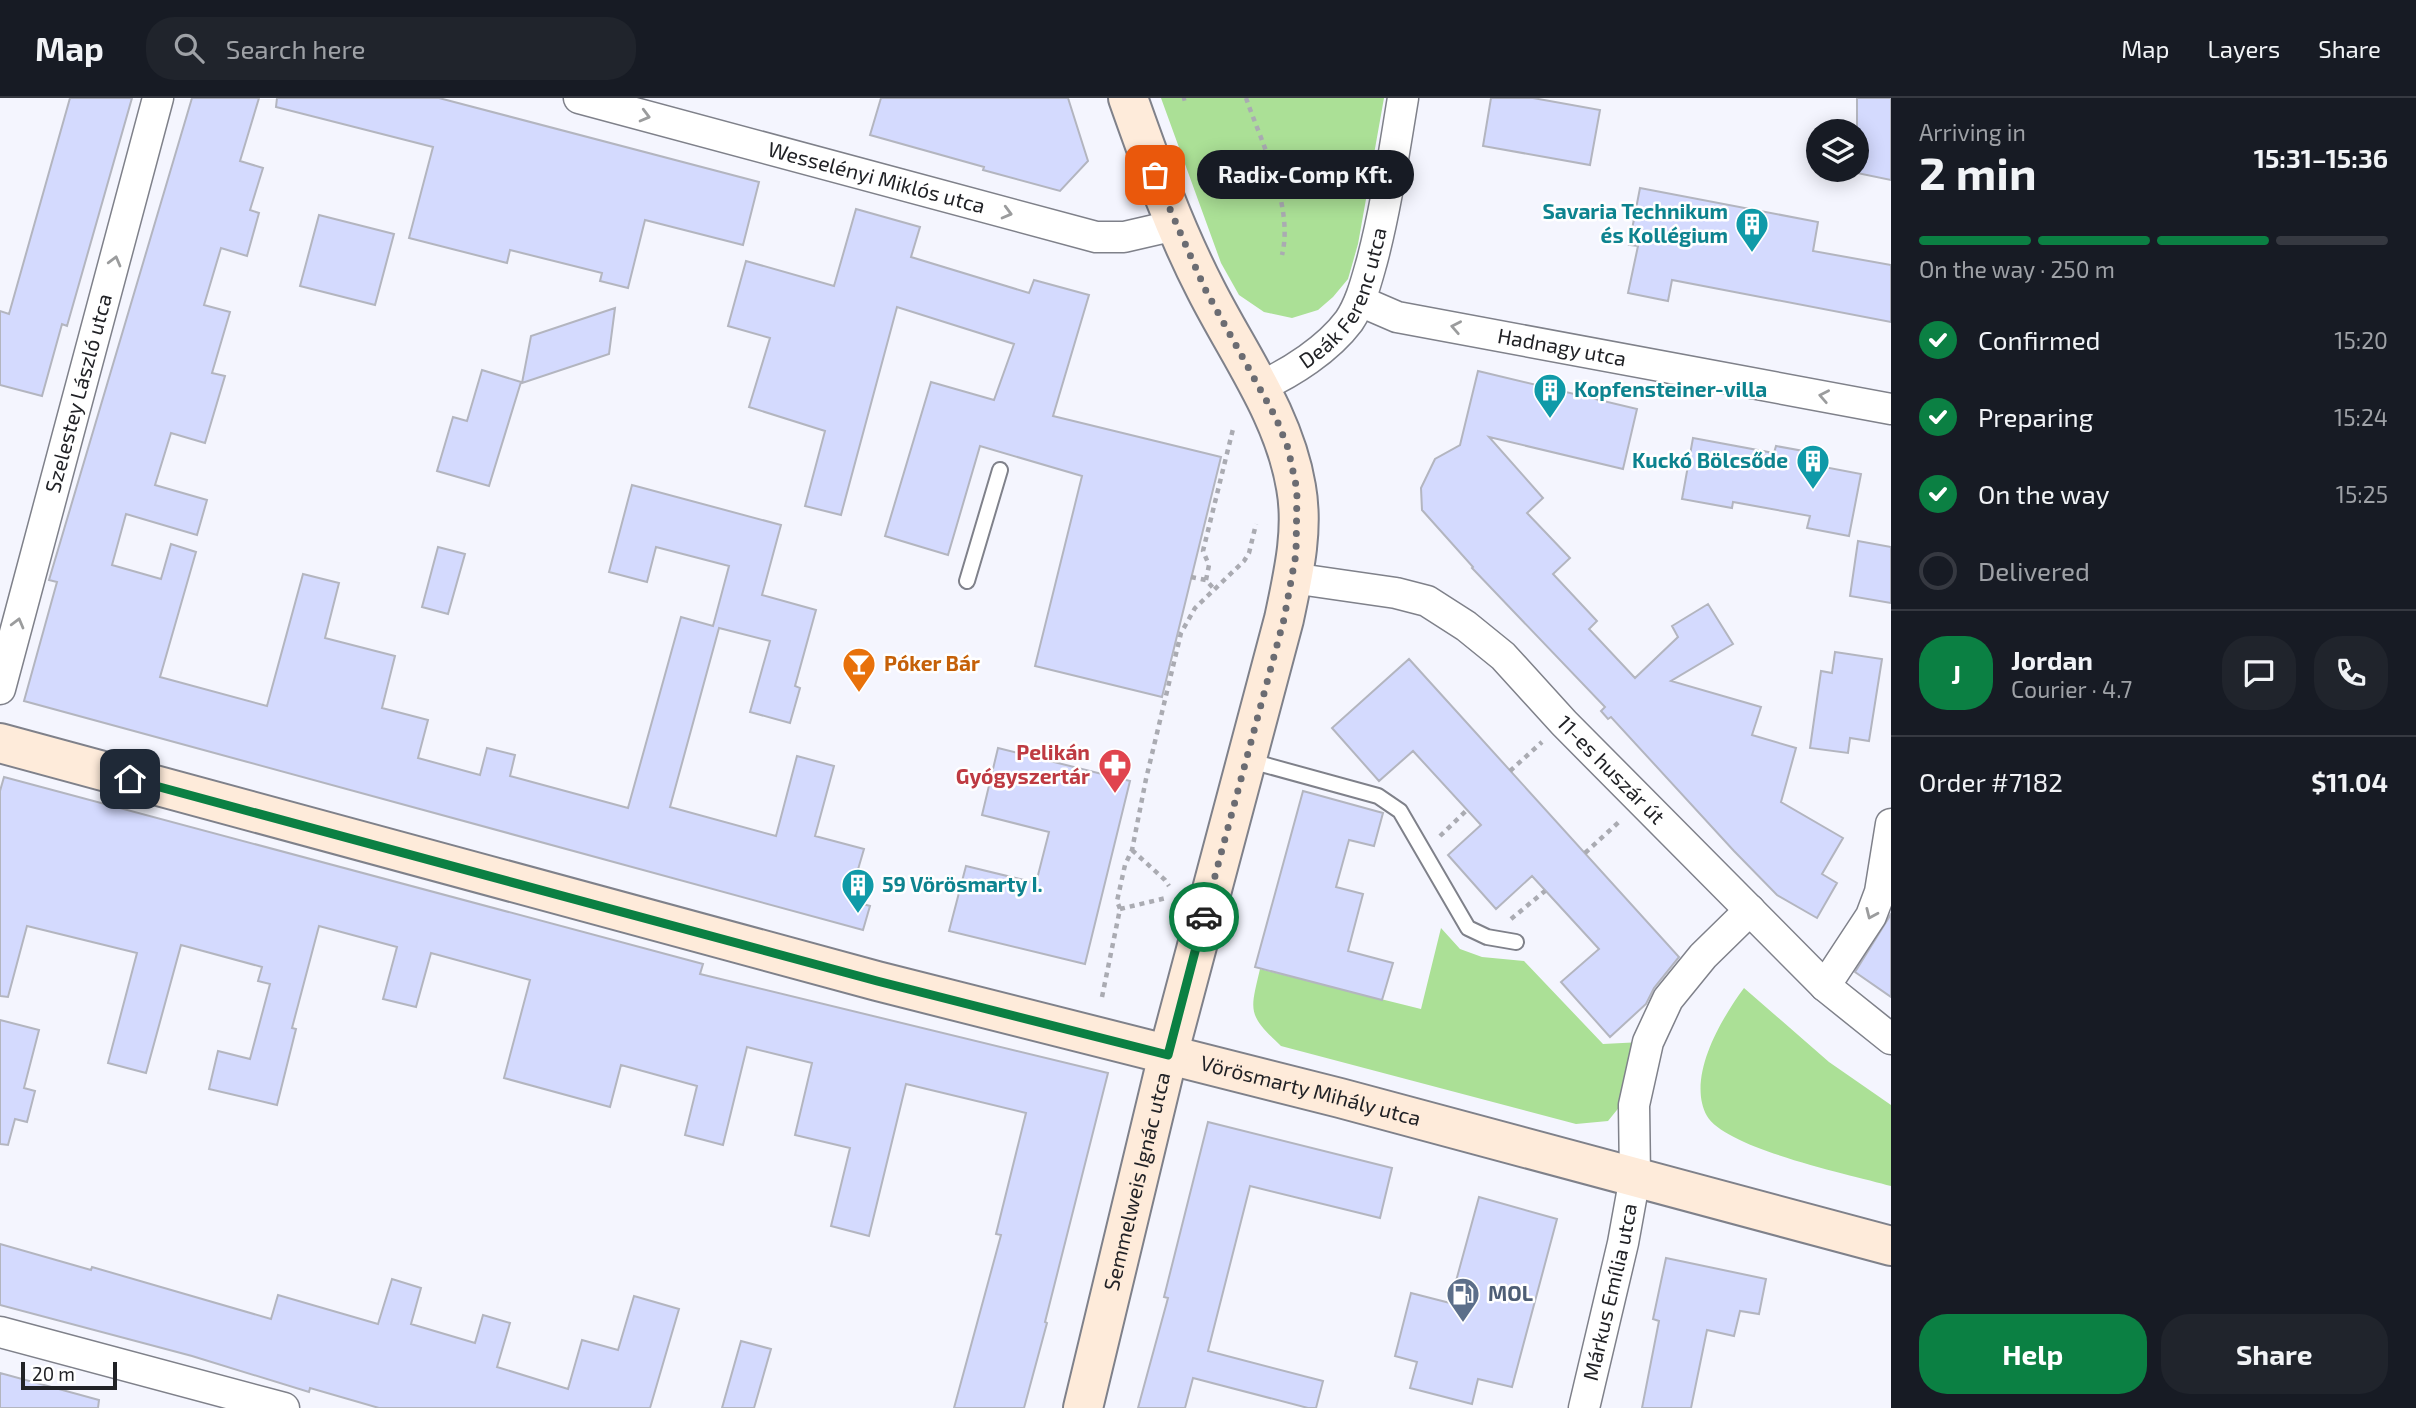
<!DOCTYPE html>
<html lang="en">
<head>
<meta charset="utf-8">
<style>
  body { margin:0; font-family:"Exo 2",sans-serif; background:#20242c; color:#f1f3f6; height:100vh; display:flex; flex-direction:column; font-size:26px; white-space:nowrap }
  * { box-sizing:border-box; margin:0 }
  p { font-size:23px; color:#9ea1a6 }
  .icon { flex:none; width:38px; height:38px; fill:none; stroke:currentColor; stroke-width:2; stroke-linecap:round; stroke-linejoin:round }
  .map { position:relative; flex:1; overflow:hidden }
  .drawer { display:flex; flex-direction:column; background:#171b24; width:525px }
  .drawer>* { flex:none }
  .controls { position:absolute; left:1806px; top:21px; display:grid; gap:14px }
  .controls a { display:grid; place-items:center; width:63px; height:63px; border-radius:50%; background:#171b24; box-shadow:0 4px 18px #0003; font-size:35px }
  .scale { position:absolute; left:21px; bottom:18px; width:96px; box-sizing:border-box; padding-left:7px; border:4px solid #212226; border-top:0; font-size:19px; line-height:24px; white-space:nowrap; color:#212226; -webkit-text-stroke:5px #fff; paint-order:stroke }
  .pin { position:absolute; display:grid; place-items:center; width:60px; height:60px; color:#fff; margin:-30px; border-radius:14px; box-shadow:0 4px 10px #0006 }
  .courier { position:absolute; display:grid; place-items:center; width:70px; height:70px; margin:-35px; border:5px solid #0b8043; border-radius:50%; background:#fff; color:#222; box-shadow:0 2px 9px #0007 }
  .bubble { position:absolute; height:49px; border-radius:24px; background:#171b24; box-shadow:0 4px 18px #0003; font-size:23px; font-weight:700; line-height:49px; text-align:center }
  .head em { font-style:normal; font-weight:700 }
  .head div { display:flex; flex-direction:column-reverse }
  .head { display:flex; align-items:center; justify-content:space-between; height:119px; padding:0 28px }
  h1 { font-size:46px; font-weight:700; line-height:52px }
  .bar { display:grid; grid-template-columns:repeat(4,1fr); gap:10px 7px; align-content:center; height:84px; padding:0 28px }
  .bar i { height:9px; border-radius:5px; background:#363941 }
  .bar .current { background:#0b8043 }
  .bar p { grid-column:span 4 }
  .line { display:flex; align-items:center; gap:18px; padding:0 28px; border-top:2px solid #363941 }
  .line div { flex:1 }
  .round { display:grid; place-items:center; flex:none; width:74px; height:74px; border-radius:28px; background:#20242c }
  ol { padding:0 28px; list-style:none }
  li { display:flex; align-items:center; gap:21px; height:77px }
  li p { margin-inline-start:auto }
  li .icon { padding:7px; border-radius:50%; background:#0b8043; color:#fff; stroke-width:4 }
  li:last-child { color:#9ea1a6 }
  li i { width:38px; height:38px; border:4px solid #363941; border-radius:50% }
  .action { display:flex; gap:14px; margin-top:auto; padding:14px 28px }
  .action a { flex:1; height:80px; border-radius:28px; background:#0b8043; color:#fff; font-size:28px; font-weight:700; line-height:80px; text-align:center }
  .action a+a { background:#20242c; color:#f1f3f6 }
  header { display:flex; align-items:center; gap:42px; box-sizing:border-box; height:98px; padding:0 35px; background:#171b24; border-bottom:2px solid #363941 }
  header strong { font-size:33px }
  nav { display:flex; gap:38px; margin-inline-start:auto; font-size:24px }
  .search { width:490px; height:63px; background:#20242c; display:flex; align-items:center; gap:18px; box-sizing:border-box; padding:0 24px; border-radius:28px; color:#9ea1a6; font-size:26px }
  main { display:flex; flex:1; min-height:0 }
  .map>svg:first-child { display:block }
  .green { fill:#abe096 }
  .building { fill:#d4dafe; stroke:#b3b5bf; stroke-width:2 }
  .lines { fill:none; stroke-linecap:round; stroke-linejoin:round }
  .lane-casing { stroke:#7f818a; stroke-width:18 }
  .street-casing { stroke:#7f818a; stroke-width:33 }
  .secondary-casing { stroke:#7f818a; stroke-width:42 }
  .path { stroke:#aaabb2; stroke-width:4.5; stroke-dasharray:5 5; stroke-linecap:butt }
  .lane { stroke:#fff; stroke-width:14 }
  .street { stroke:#fff; stroke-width:30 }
  .secondary { stroke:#feebda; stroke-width:38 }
  .oneway { stroke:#9b9c9d }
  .done { stroke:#6b6c72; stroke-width:7; stroke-dasharray:0 12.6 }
  .route { stroke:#0b8043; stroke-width:9 }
  .labels { text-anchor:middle; stroke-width:5; stroke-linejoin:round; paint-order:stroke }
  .street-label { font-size:21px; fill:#212226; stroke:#fff }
  .culture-label { font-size:21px; font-weight:bold; fill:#0d838f; stroke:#fff; text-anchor:end }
  .food-label { font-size:21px; font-weight:bold; fill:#c56008; stroke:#fff; text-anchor:start }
  .health-label { font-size:21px; font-weight:bold; fill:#be3a42; stroke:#fff; text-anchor:end }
  .service-label { font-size:21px; font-weight:bold; fill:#4e5e75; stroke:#fff; text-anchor:start }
</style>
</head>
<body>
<header>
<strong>Map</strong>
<div class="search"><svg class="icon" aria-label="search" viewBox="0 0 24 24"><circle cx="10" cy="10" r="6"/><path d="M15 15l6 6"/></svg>Search here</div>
<nav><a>Map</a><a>Layers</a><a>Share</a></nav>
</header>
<main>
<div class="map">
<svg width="1891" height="1310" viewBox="0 0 1891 1310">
  <rect width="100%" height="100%" fill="#f4f5fe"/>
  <path class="green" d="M1161 0H1384L1358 146 1348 181 1333 199 1318 212 1292 220 1264 214 1239 197 1221 165Z
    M1441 830 1460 851 1482 859 1524 863 1603 946 1642 944 1625 1002 1608 1023 1576 1026 1281 948C1247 916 1250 914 1260 871L1421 911Z
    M1744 890 1829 964 1891 1007V1088C1852 1077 1726 1051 1707 1018 1686 980 1721 921 1744 890Z"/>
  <path class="building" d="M70 0H132L67 228 62 226 42 298 0 287V213L9 216Z
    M192 0H259L240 63 263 70 250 112 259 115 247 158 221 150 204 207 230 214 212 275 225 278 205 345 171 335 155 387 207 402 197 437 126 416 112 467 161 481 171 446 196 454 160 579 267 608 303 476 339 485 325 540 395 558 382 610 428 622 418 660 480 677 487 650 515 657 510 678 628 710 681 519 713 528 729 468 656 449 647 484 609 474 632 387 781 427 762 497 816 512 795 588 800 590 790 625 750 614 770 543 719 530 670 709 776 738 797 658 834 668 815 738 864 751 849 802 870 808 863 832 24 603 57 484 49 482Z
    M277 0H439L759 84 743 147 645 122 628 190 600 183 602 175 510 152 507 165 409 140 433 49 276 9Z
    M881 0H1068L1088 63 1060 93 983 72 984 69 870 37Z
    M1491 0H1533L1600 12 1590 67 1483 48Z
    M1857 0H1891V82L1857 75Z
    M1640 90 1818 124 1813 153 1891 167V224L1672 182 1668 203 1628 195 1638 148 1629 147Z
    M856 111 920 129 911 159 1029 195 1034 182 1089 197 1053 318 1221 359 1162 599 1035 568 1082 378 980 348 948 457 885 438 931 284 994 302 1014 246 897 209 841 417 805 408 825 333 749 309 770 240 728 228 746 163 834 188Z
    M319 117 394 136 375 207 300 188Z
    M615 210 609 256 522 285 531 238Z
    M482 272 521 284 489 388 437 373 453 319 467 323Z
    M1478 273 1637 311 1623 371 1489 339 1543 400 1527 415 1570 460 1553 476 1597 523 1589 531 1635 580 1678 539 1672 528 1708 506 1733 546 1671 583 1761 609 1752 637 1796 650 1781 704 1843 740 1822 776 1837 785 1817 820 1777 797 1734 753 1611 619 1608 621 1601 613 1605 609 1472 470 1473 469 1422 412 1421 390 1435 361 1460 347Z
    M1693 340 1774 355 1776 348 1826 357 1824 369 1861 376 1849 438 1807 430 1810 418 1733 404 1732 410 1682 401Z
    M1858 443 1891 449V505L1850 498Z
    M438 449 465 456 448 516 422 509Z
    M1835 554 1882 561 1869 643 1850 640 1848 655 1810 650 1821 573 1832 575Z
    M1409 561 1679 859 1654 890 1646 906 1610 939 1561 884 1599 851 1532 778 1496 811 1448 757 1481 727 1413 653 1379 683 1332 630Z
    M998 650 1130 683 1085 866 949 833 966 768 1036 785 1049 734 982 717Z
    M4 679 703 866 700 876 1108 975 1045 1224 1047 1225 1024 1310H954L1001 1137 996 1136 1026 1015 906 986 869 1138 831 1128 850 1050 795 1037 812 965 747 949 723 1047 685 1037 697 988 621 967 610 1009 504 980 530 882 431 855 416 909 383 901 397 849 319 828 292 930 296 931 277 1007 209 991 218 953 250 961 270 886 258 883 262 869 181 847 146 975 108 965 137 855 27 828 8 899 0 898V693Z
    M1303 693 1383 715 1374 748 1349 742 1336 789 1363 796 1348 853 1393 865 1382 902 1255 869Z
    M1891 816V899L1855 874Z
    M0 922 39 932 24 990 35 993 27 1024 15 1021 8 1047 0 1046Z
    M1208 1024 1392 1070 1380 1120 1250 1088 1208 1253 1323 1283 1316 1310H1308L1193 1280 1185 1310H1138L1168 1200 1164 1199Z
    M1479 1099 1557 1121 1512 1289 1478 1281 1472 1306 1410 1290 1417 1264 1395 1258 1411 1195 1450 1205Z
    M0 1146 91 1172 92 1169 271 1221 278 1197 378 1226 392 1181 421 1190 411 1226 475 1245 483 1217 510 1225 497 1269 568 1291 582 1242 618 1252 634 1198 679 1211 650 1310H379L310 1290 309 1294 192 1258 0 1207Z
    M1666 1160 1766 1181 1759 1216 1740 1213 1734 1238 1707 1232 1691 1310H1642L1659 1223 1653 1221Z
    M741 1243 771 1251 754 1310H722Z
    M0 1275 99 1302 98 1310H0Z"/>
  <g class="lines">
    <defs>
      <path id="lane" d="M967 483 1000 372
        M1247 662 1378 698 1400 713 1468 830 1487 839 1516 844"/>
      <g id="street">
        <path id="s1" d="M579 0 1096 139H1124L1176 127"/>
        <path id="s2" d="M1360 203 1397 219 1891 311"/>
        <path id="s3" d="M1259 289C1291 275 1328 251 1349 223 1361 205 1366 184 1372 163 1386 110 1394 54 1403 0"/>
        <path id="s4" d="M1292 480 1396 495 1427 503 1466 528 1503 558 1564 625 1825 888 1891 941"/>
        <path id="s5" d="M0 591 158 0"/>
        <path d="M1825 888 1871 818 1880 794 1891 726"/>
        <path d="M0 1234 284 1310"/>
        <path id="s6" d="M1584 1310 1623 1145 1635 1079 1634 1007 1648 944 1668 901 1703 858 1750 812"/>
      </g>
      <g id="secondary">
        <path id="s7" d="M0 645 877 883 1340 1000 1891 1148"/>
        <path id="s8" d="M1083 1310 1168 957 1284 521C1293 478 1304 433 1296 389 1284 317 1239 257 1206 192 1174 130 1151 65 1128 0"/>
      </g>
    </defs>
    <use href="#lane" class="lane-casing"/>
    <use href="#street" class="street-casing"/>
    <use href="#secondary" class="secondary-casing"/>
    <path class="path" d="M1246 0C1262 46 1294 109 1282 157
      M1182 1 1186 0
      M1191 479 1206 482 1214 491
      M1206 482 1209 467 1203 453 1233 331
      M1510 673 1542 644
      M1440 738 1467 712
      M1132 752 1165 782 1169 788
      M1585 755 1620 723
      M1120 811 1166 800
      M1511 821 1545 793
      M1102 899 1120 811 1117 803 1125 767 1132 752 1146 681 1181 535 1195 510 1244 463 1249 455 1256 426"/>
    <use href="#lane" class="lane"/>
    <use href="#street" class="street"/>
    <use href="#secondary" class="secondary"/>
  </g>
  <defs><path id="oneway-chevron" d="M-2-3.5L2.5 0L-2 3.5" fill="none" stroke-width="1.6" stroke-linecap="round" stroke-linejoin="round" transform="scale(1.75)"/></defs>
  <g class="oneway">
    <use href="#oneway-chevron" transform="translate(645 18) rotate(15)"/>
    <use href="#oneway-chevron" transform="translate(1007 115) rotate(15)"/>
    <use href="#oneway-chevron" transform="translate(115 163) rotate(-75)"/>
    <use href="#oneway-chevron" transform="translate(1456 229) rotate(-169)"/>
    <use href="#oneway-chevron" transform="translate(1824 298) rotate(-169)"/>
    <use href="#oneway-chevron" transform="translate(18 525) rotate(-75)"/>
    <use href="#oneway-chevron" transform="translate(1871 816) rotate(114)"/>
  </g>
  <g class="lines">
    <path class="done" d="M1155 77 1205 191 1276 320 1288 350 1297 392 1296 456 1284 521 1204 819"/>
    <path class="route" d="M130 681 877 883 1168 957 1204 819"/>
  </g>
  <defs>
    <symbol id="building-pin" viewBox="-11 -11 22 30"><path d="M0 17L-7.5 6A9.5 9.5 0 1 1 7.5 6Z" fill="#0f9aa8" stroke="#fff"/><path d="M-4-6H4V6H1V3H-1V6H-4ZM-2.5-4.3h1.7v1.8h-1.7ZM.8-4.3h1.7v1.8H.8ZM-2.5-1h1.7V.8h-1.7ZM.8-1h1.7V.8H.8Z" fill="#fff"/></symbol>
    <symbol id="bar-pin" viewBox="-11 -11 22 30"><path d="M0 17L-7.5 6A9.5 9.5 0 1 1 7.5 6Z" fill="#e8710a" stroke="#fff"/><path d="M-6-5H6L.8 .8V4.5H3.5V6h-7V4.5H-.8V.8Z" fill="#fff"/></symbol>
    <symbol id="pharmacy-pin" viewBox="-11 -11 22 30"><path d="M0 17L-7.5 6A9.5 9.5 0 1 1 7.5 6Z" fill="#e0444e" stroke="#fff"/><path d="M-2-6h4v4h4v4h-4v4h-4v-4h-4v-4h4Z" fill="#fff"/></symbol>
    <symbol id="fuel-pin" viewBox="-11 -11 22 30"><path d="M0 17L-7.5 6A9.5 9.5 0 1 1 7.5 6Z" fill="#5c6f8a" stroke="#fff"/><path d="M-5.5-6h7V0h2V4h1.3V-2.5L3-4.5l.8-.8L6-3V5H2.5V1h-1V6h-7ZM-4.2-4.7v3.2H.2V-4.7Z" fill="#fff"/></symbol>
  </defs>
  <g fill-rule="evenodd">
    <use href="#building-pin" x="1733" y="107" width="38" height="52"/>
    <use href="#building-pin" x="1531" y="273" width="38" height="52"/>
    <use href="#building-pin" x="1794" y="344" width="38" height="52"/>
    <use href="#bar-pin" x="840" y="547" width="38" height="52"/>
    <use href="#pharmacy-pin" x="1096" y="648" width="38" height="52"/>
    <use href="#building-pin" x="839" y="768" width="38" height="52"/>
    <use href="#fuel-pin" x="1444" y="1177" width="38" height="52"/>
  </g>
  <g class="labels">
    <g class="street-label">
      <text dy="7" stroke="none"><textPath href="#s1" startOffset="308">Wesselényi Miklós utca</textPath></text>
      <text dy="7" stroke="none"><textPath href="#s3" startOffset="130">Deák Ferenc utca</textPath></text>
      <text dy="7" stroke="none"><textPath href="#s2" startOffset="208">Hadnagy utca</textPath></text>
      <text dy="7" stroke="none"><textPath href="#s5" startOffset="306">Szelestey László utca</textPath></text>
      <text dy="7" stroke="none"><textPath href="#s4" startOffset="388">11-es huszár út</textPath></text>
      <text dy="7" stroke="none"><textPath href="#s7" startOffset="1356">Vörösmarty Mihály utca</textPath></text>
      <text dy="7" stroke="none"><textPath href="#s8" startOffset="233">Semmelweis Ignác utca</textPath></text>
      <text dy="7" stroke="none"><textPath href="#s6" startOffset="119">Márkus Emília utca</textPath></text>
    </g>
    <g class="culture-label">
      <text x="1728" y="121">Savaria Technikum<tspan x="1728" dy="24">és Kollégium</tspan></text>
      <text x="1574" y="299" text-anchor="start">Kopfensteiner-villa</text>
      <text x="1788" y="370">Kuckó Bölcsőde</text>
      <text x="882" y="794" text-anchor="start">59 Vörösmarty I.</text>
    </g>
    <g class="food-label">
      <text x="884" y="573">Póker Bár</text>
    </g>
    <g class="health-label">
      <text x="1090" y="662">Pelikán<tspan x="1090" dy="24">Gyógyszertár</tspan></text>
    </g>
    <g class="service-label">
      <text x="1488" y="1203">MOL</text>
    </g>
  </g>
</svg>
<div class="controls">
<a><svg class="icon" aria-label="layers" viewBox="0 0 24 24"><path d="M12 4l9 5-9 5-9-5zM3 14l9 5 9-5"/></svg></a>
</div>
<div class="scale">20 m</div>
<div class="pin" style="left:1155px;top:77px;background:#ea580c"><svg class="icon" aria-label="bag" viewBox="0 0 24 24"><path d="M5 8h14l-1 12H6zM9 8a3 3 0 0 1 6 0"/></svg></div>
<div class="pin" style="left:130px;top:681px;background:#1f2937"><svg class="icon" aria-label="home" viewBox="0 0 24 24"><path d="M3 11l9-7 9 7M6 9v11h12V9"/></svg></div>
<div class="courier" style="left:1204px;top:819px"><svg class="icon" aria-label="car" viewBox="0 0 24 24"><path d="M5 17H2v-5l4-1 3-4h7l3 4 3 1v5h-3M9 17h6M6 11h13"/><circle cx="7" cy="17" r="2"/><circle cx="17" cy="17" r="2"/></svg></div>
<div class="bubble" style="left:1197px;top:52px;width:217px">Radix-Comp Kft.</div>
</div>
<section class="drawer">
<div class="head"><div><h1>2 min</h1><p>Arriving in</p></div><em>15:31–15:36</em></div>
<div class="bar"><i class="current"></i><i class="current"></i><i class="current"></i><i></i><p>On the way · 250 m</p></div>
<ol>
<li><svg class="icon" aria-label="check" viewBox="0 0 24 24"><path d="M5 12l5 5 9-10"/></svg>Confirmed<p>15:20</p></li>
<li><svg class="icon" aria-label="check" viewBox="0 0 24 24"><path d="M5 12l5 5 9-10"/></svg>Preparing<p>15:24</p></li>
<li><svg class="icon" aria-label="check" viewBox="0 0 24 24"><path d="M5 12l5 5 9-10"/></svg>On the way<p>15:25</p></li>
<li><i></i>Delivered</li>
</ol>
<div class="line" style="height:126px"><b class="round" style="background:#0b8043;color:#fff">J</b><div><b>Jordan</b><p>Courier · 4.7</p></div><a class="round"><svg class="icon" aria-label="chat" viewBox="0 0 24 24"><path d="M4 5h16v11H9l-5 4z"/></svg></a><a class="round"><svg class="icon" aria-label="phone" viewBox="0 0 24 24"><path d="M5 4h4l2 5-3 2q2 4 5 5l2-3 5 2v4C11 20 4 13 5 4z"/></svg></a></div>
<div class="line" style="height:91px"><div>Order #7182</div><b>$11.04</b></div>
<div class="action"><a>Help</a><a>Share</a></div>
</section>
</main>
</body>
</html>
